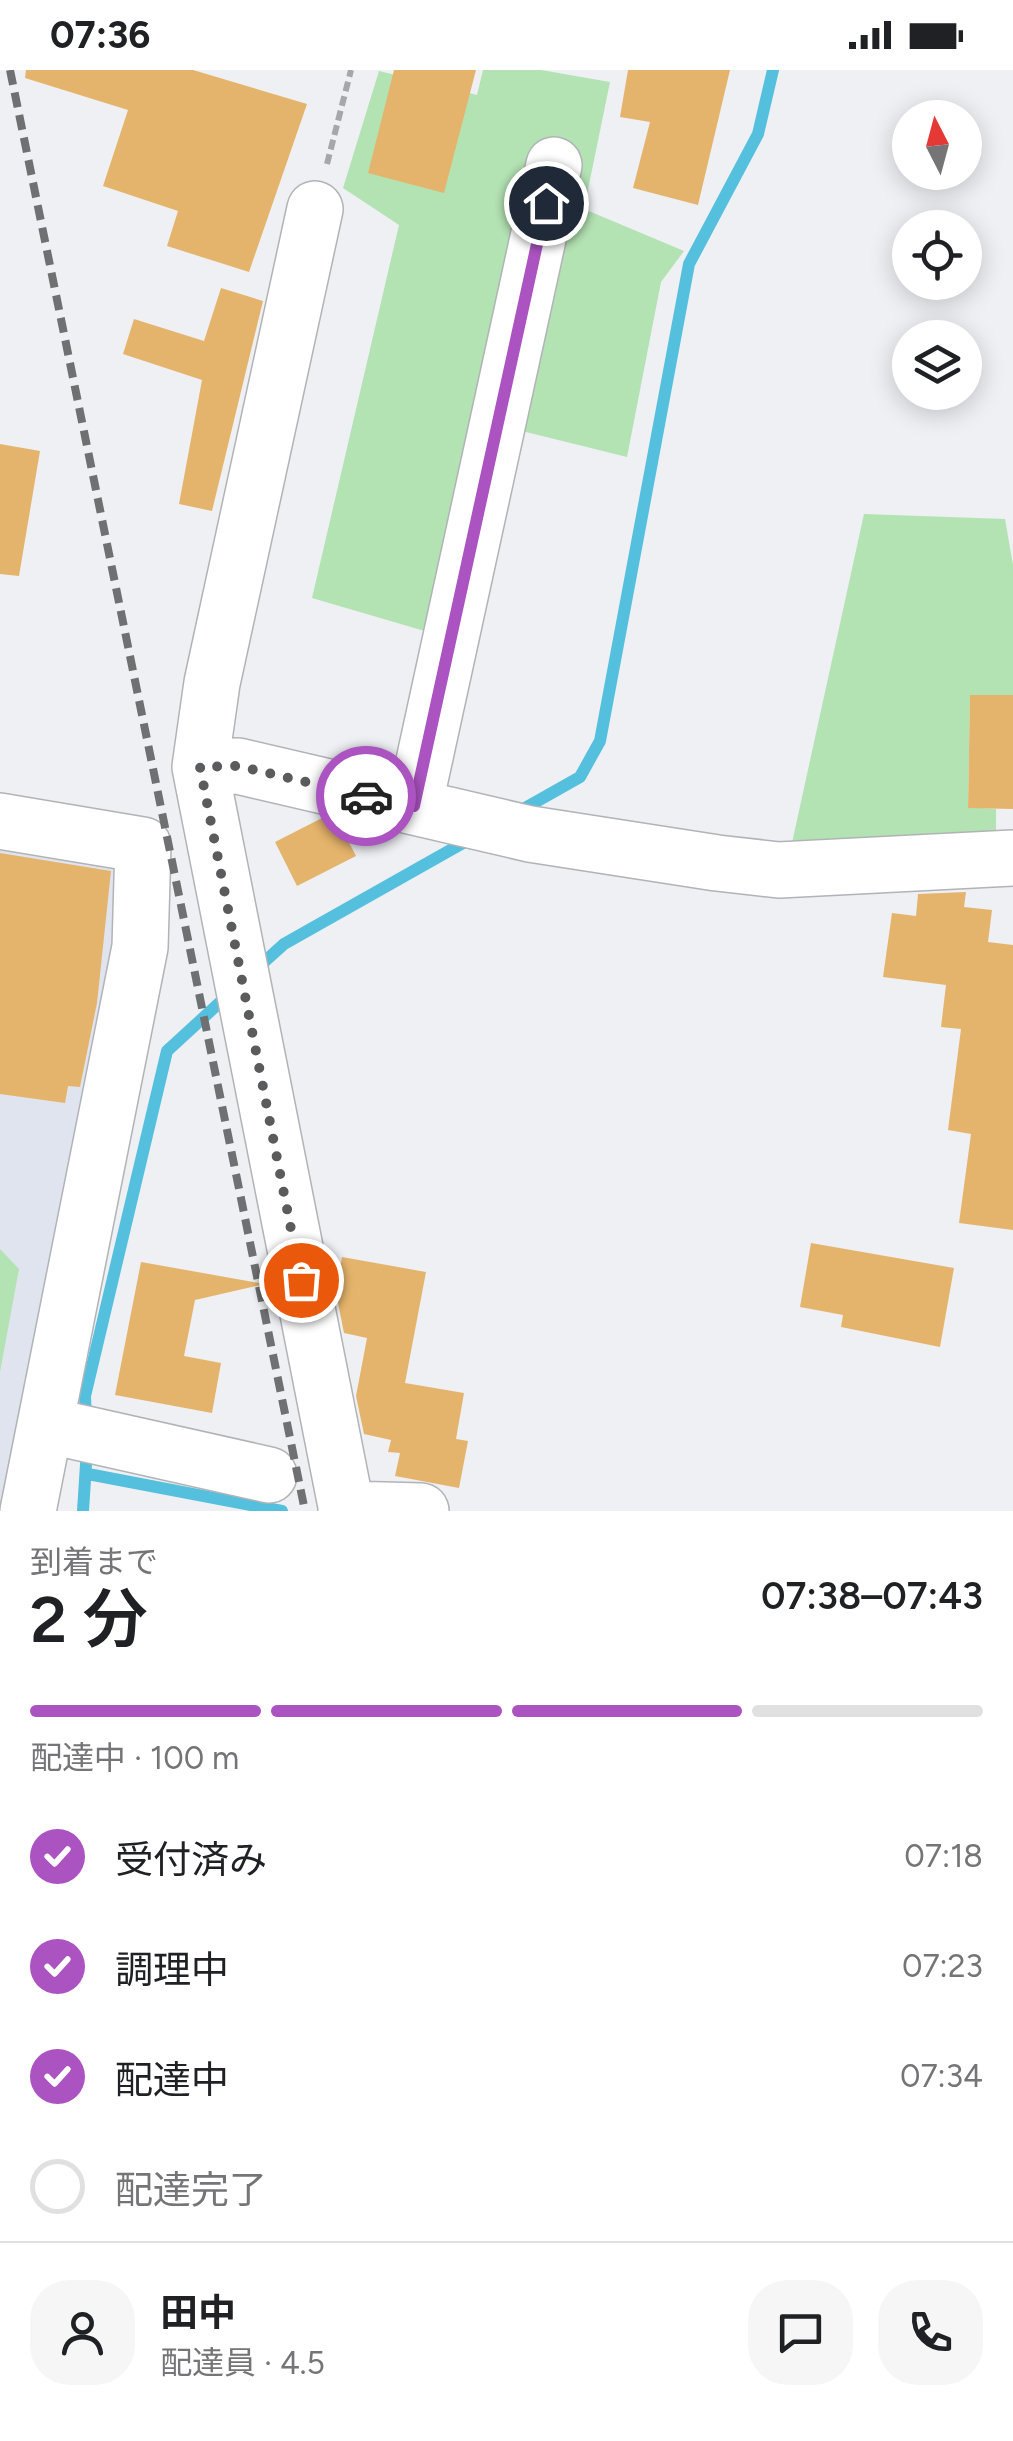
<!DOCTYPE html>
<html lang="ja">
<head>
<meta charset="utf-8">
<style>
  body { margin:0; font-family:Figtree,"Noto Sans JP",sans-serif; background:#f6f6f6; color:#202124; height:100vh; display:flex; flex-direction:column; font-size:38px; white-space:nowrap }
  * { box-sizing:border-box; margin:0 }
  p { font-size:32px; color:#757577 }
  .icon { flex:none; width:55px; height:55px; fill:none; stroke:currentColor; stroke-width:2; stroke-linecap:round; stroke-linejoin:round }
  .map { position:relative; height:1441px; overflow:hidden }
  .drawer { display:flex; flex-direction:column; background:#fff; flex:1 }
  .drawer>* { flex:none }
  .needle { width:65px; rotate:354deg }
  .fabs { position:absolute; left:892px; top:30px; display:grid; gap:20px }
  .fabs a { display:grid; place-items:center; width:90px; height:90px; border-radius:50%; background:#fff; box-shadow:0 5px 25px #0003; font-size:50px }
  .pin { position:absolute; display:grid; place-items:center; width:85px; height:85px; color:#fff; margin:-42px; border:5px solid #fff; border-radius:50%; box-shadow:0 2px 10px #0007 }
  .courier { position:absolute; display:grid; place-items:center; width:100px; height:100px; margin:-50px; border:8px solid #ab53c0; border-radius:50%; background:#fff; color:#222; box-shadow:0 2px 12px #0007 }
  .summary em { font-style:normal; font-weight:600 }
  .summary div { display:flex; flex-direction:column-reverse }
  .summary { display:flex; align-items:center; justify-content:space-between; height:170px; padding:0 30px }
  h1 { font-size:65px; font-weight:600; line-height:75px }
  .bar { display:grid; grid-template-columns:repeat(4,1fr); gap:15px 10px; align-content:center; height:120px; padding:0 30px }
  .bar i { height:12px; border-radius:8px; background:#e0e0e0 }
  .bar .on { background:#ab53c0 }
  .bar p { grid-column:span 4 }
  .line { display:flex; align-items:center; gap:25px; padding:0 30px; border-top:2px solid #e0e0e0 }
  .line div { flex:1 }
  .round { display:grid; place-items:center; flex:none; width:105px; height:105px; border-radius:40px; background:#f6f6f6 }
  ol { padding:0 30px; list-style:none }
  li { display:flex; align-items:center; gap:30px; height:110px }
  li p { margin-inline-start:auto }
  li .icon { padding:10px; border-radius:50%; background:#ab53c0; color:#fff; stroke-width:4 }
  li:last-child { color:#757577 }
  li i { width:55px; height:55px; border:5px solid #e0e0e0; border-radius:50% }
  .status { display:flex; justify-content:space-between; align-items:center; height:70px; padding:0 50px; background:#fff; direction:ltr }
  .status svg { height:28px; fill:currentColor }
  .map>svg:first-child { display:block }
  .built { fill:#dfe4ef }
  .green { fill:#b3e2b3 }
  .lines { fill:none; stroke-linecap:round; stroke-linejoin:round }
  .stream { stroke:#54c0dd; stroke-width:12 }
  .building { fill:#e5b46c }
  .minor-casing { stroke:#b1b3b7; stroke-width:58 }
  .path { stroke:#a6a7aa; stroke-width:6; stroke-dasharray:10 5; stroke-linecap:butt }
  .minor { stroke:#fff; stroke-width:55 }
  .rail { stroke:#6f7072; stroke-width:8; stroke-dasharray:15 8; stroke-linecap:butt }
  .done { stroke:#5a5b5d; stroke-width:10; stroke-dasharray:0 18 }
  .route { stroke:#ab53c0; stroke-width:12 }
</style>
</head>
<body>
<div class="status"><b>07:36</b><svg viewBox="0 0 49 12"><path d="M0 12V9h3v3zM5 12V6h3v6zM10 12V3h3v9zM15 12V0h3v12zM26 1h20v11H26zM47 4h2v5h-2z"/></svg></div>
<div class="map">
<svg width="1013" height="1441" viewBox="0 0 1013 1441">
  <rect width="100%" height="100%" fill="#eef0f4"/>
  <path class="built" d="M0 764 125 785 123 871 7 1441H0Z"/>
  <path class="green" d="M483 0H541L610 12 584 139 684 181 661 212 627 387 518 360 469 574 312 528 399 155 343 118 379 1 477 25Z
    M864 444 1005 449 1013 495V625L970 626 968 737 996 739V764L790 782Z
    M0 1179 19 1199 0 1302Z"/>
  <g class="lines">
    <path class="stream" d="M518 742 580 707 600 671 689 194 758 64 773 0
      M254 901 284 874 470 769
      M86 1349 85 1326 167 981 228 925
      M88 1404 282 1441
      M83 1441 87 1379"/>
  </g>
  <path class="building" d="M26 0H193L307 34 249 202 167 176 178 141 103 116 128 40 25 8Z
    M394 0H476L444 123 368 103Z
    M628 0H730L698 135 633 118 650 52 620 47Z
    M221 218 263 231 212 441 179 434 202 310 123 284 134 249 204 271Z
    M0 374 40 381 19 506 0 504Z
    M970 625H1013V739L968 738Z
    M322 748 338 751 356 786 297 816 275 772Z
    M0 783 111 801 97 933 80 1017 68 1016 65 1033 0 1024Z
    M966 822 964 837 992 840 988 872 1013 875V1160L959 1153 971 1064 948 1060 961 959 941 957 946 915 883 907 892 843 916 846 918 824Z
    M811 1173 954 1198 940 1277 841 1257 843 1245 800 1237Z
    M342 1187 426 1202 405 1313 464 1323 456 1369 468 1371 459 1418 395 1406 400 1383 388 1382 391 1370 364 1364 356 1326 367 1268 344 1263 336 1223Z
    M141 1192 265 1214 195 1230 184 1286 221 1293 212 1343 115 1325Z"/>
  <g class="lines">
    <defs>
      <path id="minor" d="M315 139 212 613 200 697 347 1441
        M200 697 238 696 530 764 717 793 779 800 1013 788
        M414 737 554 95
        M0 751 143 775 140 877 28 1441
        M46 1355 269 1405
        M346 1439 421 1441"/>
    </defs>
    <use href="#minor" class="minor-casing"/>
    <path class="path" d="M327 94 351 0"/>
    <use href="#minor" class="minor"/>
    <path class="rail" d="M10 0 305 1441"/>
  </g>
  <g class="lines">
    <path class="done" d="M301 1210 200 697 238 696 366 726"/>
    <path class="route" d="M366 726 414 736 546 133"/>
  </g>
</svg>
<div class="fabs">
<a><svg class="needle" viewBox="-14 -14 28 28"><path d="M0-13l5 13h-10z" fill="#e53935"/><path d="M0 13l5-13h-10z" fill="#757577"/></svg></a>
<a><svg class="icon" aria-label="locate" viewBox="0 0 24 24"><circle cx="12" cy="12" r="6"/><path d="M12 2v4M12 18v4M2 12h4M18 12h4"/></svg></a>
<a><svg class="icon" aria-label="layers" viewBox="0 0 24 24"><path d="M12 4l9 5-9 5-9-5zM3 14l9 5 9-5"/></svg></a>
</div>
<div class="pin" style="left:301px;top:1210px;background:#ea580c"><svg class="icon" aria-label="bag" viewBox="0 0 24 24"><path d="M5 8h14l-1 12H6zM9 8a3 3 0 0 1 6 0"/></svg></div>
<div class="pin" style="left:546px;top:133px;background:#1f2937"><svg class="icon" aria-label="home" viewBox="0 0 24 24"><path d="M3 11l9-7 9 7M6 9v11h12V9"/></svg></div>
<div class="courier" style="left:366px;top:726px"><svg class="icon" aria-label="car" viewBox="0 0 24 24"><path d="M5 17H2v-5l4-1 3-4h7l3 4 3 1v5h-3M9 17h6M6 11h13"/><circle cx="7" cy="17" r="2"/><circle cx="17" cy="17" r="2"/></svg></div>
</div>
<section class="drawer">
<div class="summary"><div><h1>2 分</h1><p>到着まで</p></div><em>07:38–07:43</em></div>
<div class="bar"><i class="on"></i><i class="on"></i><i class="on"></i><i></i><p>配達中 · 100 m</p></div>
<ol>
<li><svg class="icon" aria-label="check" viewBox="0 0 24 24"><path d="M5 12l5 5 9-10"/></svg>受付済み<p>07:18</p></li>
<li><svg class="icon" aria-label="check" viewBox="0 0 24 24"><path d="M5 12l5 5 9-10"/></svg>調理中<p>07:23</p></li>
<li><svg class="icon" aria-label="check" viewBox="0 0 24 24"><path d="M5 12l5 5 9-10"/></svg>配達中<p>07:34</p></li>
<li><i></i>配達完了</li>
</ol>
<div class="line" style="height:180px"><a class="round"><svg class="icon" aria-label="person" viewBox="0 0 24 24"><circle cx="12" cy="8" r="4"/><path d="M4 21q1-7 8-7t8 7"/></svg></a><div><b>田中</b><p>配達員 · 4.5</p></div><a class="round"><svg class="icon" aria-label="chat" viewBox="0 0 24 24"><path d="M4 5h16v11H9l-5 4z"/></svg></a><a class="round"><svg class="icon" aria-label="phone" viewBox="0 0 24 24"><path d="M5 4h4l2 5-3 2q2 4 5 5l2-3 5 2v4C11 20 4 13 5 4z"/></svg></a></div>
</section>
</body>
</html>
